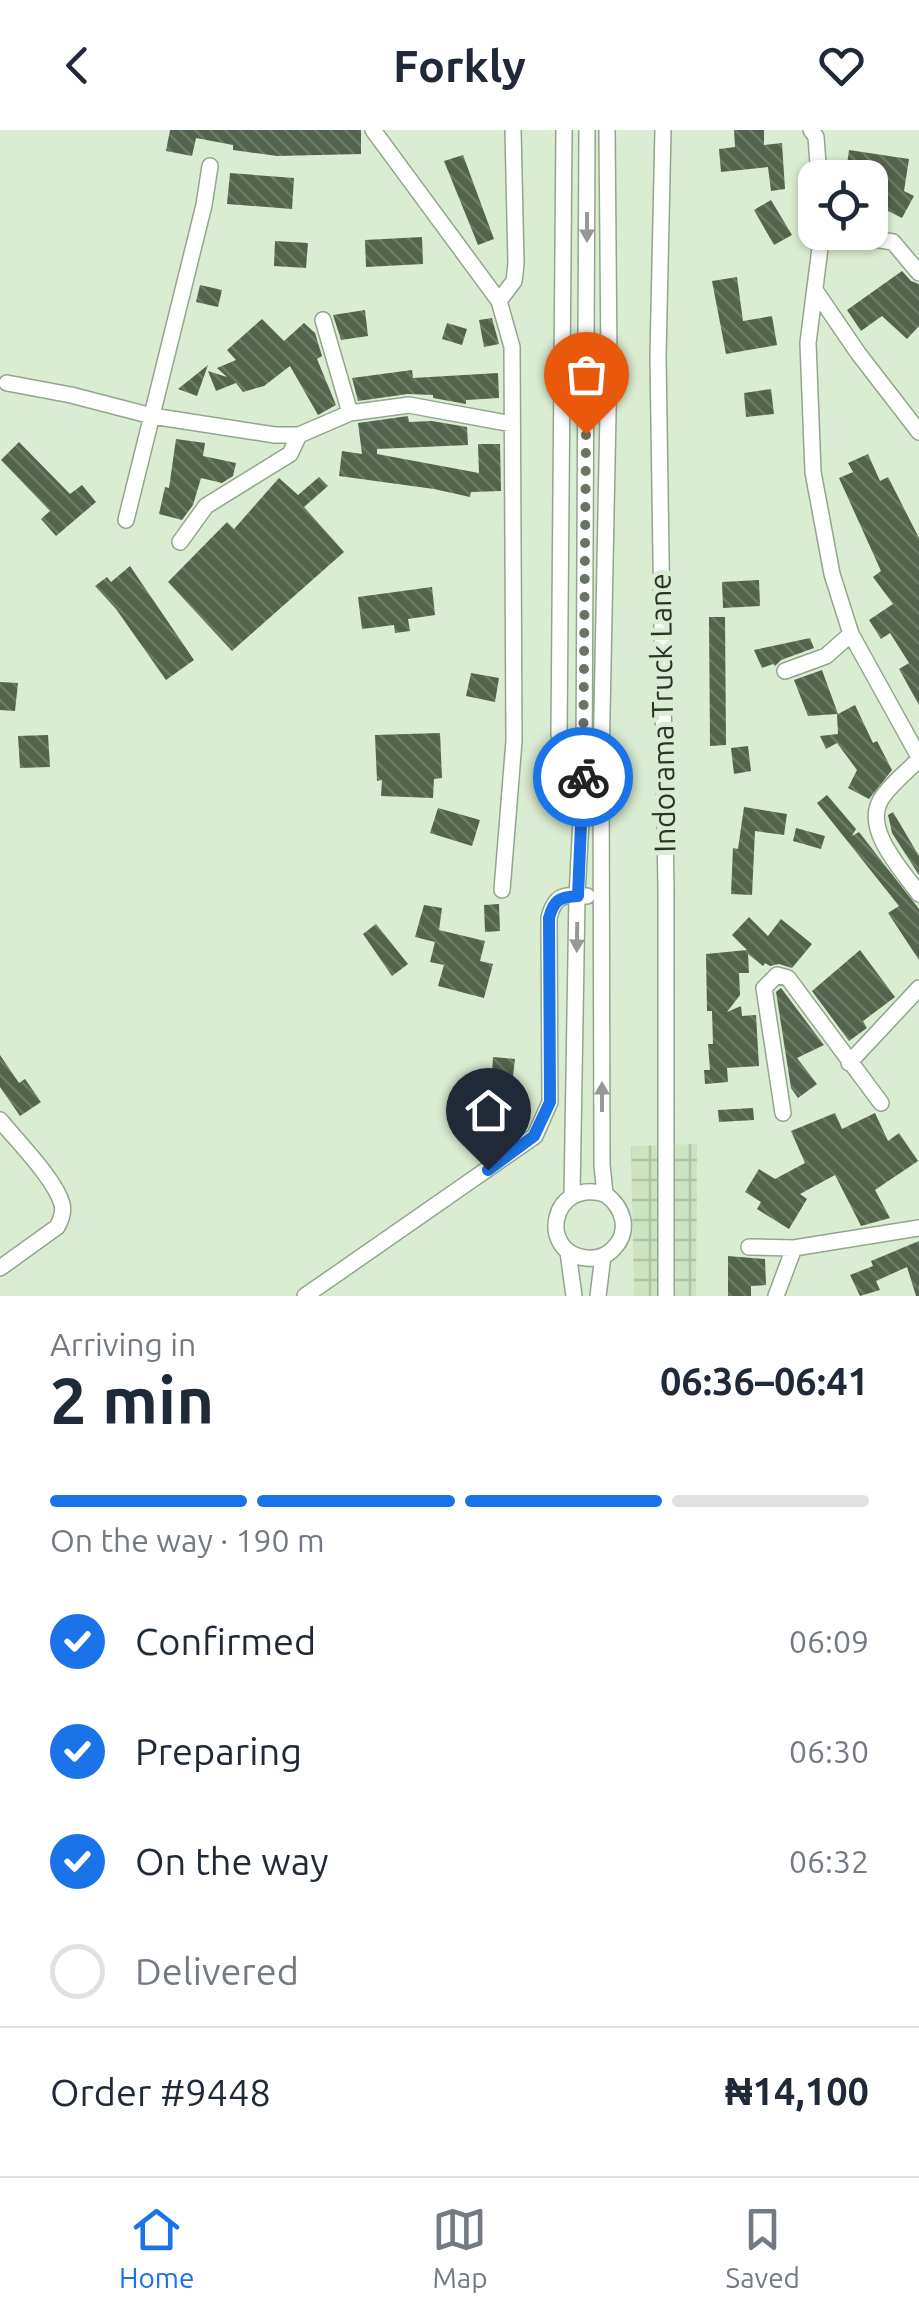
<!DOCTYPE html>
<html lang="en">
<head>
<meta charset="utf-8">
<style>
  body { margin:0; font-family:Ubuntu,sans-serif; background:#f2f2f3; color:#1f2937; height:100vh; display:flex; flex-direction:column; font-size:38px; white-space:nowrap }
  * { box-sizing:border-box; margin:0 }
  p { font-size:32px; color:#747a83 }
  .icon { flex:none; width:55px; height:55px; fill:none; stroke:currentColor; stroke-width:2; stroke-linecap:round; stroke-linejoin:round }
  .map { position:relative; height:1166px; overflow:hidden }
  .details { display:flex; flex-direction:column; background:#fff; flex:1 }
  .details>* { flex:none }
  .controls { position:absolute; left:798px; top:30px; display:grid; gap:20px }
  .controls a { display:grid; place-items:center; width:90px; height:90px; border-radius:20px; background:#fff; box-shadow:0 2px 8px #0004; font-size:50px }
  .pin { position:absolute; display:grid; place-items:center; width:85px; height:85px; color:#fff; margin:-102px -42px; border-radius:50% 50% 50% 0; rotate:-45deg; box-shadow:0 0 10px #0007 }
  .pin .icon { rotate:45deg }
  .courier { position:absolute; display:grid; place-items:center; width:100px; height:100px; margin:-50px; border:8px solid #1a73e8; border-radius:50%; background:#fff; color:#222; box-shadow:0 2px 12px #0007 }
  .headline em { font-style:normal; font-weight:600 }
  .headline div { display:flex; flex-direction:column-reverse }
  .headline { display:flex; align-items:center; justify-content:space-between; height:170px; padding:0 50px }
  h1 { font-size:65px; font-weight:600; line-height:75px }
  .bar { display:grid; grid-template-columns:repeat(4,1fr); gap:15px 10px; align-content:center; height:120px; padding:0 50px }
  .bar i { height:12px; border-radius:8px; background:#e0e1e3 }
  .bar .selected { background:#1a73e8 }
  .bar p { grid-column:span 4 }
  .line { display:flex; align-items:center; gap:25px; padding:0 50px; border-top:2px solid #e0e1e3 }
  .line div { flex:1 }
  ol { padding:0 50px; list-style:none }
  li { display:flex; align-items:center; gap:30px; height:110px }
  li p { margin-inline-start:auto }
  li .icon { padding:10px; border-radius:50%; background:#1a73e8; color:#fff; stroke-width:4 }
  li:last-child { color:#747a83 }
  li i { width:55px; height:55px; border:5px solid #e0e1e3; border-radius:50% }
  header { display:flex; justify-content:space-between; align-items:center; height:130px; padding:0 50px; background:#fff; font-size:45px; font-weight:600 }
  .tab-bar { display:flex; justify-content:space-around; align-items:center; height:140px; border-top:2px solid #e0e1e3; background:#fff; font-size:28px; color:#747a83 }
  .tab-bar a { display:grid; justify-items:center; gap:5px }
  .tab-bar .selected { color:#1a73e8 }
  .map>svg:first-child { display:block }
  .industrial { fill:url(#industrial-grid) }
  .building { fill:url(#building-back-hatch) }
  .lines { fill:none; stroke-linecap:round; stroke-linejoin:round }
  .minor-casing { stroke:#94a58d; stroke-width:18 }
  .minor { stroke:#fff; stroke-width:15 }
  .oneway { fill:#969994 }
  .done { stroke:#697464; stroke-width:10; stroke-dasharray:0 18 }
  .route { stroke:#1a73e8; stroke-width:12 }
  .labels { text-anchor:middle; stroke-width:10; stroke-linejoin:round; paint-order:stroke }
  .street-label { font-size:30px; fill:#2c3329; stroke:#daecd2 }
</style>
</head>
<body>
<header><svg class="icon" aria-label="back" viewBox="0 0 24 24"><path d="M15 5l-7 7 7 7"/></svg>Forkly<svg class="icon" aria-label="heart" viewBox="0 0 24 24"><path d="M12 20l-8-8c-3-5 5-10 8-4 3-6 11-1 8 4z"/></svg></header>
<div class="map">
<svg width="919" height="1166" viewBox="0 0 919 1166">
  <defs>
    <pattern id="industrial-grid" width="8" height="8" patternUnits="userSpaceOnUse" patternTransform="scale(2.5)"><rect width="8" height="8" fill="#cce3c2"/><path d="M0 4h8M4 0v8" fill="none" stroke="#afc3a7"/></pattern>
    <pattern id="building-back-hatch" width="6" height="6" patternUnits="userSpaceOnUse" patternTransform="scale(2.5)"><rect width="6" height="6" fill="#53634c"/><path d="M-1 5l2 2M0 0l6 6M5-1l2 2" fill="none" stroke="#6e7b69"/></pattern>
  </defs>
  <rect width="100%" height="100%" fill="#daecd2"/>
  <path class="industrial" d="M697 1014 696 1166H634L631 1016Z"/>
  <path class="building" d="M170 0H361V24L277 26 233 20V15L196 8 192 26 166 21Z
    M734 0H764V15L782 13 785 59 771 61 768 37 721 42 719 19 735 17Z
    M849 20 909 29 904 61 914 66 902 88 870 72V46L846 42Z
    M463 25 494 109 478 115 444 31Z
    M230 43 294 48 292 79 227 74Z
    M771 70 792 105 774 115 754 80Z
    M422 107 423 134 366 137 365 110Z
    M275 111 308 113 306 138 274 136Z
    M902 141 911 151 919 154V196L907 209 882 186 861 201 847 180Z
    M737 147 743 191 772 186 777 215 726 224 712 151Z
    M200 155 222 160 218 177 196 172Z
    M365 180 368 206 341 210 333 185Z
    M492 188 499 214 484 217 479 190Z
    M262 189 284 211 304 193 315 203 322 226 317 229 336 275 318 285 290 236 264 256 243 262 236 253 216 261 208 241 227 247 217 238 236 230 227 220Z
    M447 193 467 199 462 215 442 209Z
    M208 235 197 266 178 259Z
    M412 240 413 248 498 243 499 268 466 270V274L433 268V265L408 264 358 271 352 248Z
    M771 259 774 284 746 287 744 263Z
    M408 286 409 292 432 291 467 297 468 315 377 319V324L479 343 478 314H500L501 361 471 362 470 367 434 359 339 346 342 321 362 324 358 293Z
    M176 309 205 313 203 326 236 333 233 346 222 353 201 348 193 375 182 390 159 384 165 357 169 358Z
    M19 312 70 364 82 355 96 372 56 406 41 389 50 381 1 330Z
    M868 324 880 351 888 347 919 408V575L899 539 909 533 890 503 881 509 869 490 893 474 873 447 881 441 839 348 853 342 848 333Z
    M319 347 328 356 304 377 344 422 232 521 168 452 227 392 234 399 279 348 298 365Z
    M130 436 194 530 166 550 116 479 95 456 107 447 111 452Z
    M759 450 760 476 723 478 722 452Z
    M432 457 435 485 408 489 410 501 395 503 394 495 362 499 358 467Z
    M709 487H725L726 615 710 616Z
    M810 508 814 518 781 530 775 536 773 534 762 538 754 520Z
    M822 540 838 584 855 575 873 613 877 611 892 640 869 669 848 658 857 640 837 613 826 619 820 606 838 604 837 584 808 586 794 550Z
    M471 543 499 548 495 572 466 566Z
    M0 552 18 553 15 581 0 580Z
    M440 603 442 648 434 649 433 668 381 666 382 650 377 651 375 605Z
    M48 605 50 637 20 638 18 606Z
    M748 616 751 641 734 644 731 618Z
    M827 665 856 699 852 706 859 702 919 779V830L888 783 899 776 817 673Z
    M744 677 787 684 784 705 755 701 752 765 731 764 733 718 738 719Z
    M438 678 480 690 472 716 430 703Z
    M893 682 919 726V745L892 703 888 685Z
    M796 698 825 706 821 719 793 711Z
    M499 774 500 801 485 802 484 775Z
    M424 775 442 778 439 800 485 811 480 831 493 834 484 868 438 856 444 835 430 832 435 812 415 807Z
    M749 787 768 806 781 789 812 814 792 838 779 834 770 836 765 833 763 836 748 824 749 843H739L740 865 727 882 741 876 742 886 756 885 759 936 727 938 728 952 705 954 704 940H710L708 914H713L712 881H707L706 824 747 820 732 805Z
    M376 794 408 834 392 846 363 804Z
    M860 820 895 867 863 891 867 898 849 911 812 861Z
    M781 858 824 915 797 928 817 954 798 968 791 958 776 862Z
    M0 925 19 953 25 949 41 972 20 986 0 957Z
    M493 927 515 929 513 946 492 944Z
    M753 978 754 990 719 992 718 980Z
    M835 983 842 999 875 983 888 1011 899 1003 918 1031 875 1060 890 1088 861 1096 835 1045 800 1064 807 1069 789 1099 757 1079 761 1072 745 1062 759 1039 775 1049 805 1033 791 1001Z
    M919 1111V1166H916L907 1137 876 1151 880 1160 860 1166 850 1145 873 1136 871 1131Z
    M728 1126 765 1129 766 1155 751 1156V1166H728Z"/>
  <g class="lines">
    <defs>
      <path id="minor" d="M373 0 499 171 512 217 514 611 502 760
        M564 0 559 605 565 625 592 633
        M663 0 658 226 666 760V1166
        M811 0 816 7 819 48
        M822 102 808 213 813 342 832 444 851 504 919 627
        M829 102 893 112 919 143
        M815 160 858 223 919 302
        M499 171 514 151 516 134 513 0
        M323 190 350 283
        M7 253 71 265 152 286 275 305H299L350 283 409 275 512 294
        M126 390 204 75 210 36
        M180 412 206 376 290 324 299 305
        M785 541 826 526 851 504
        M919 629C907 642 888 656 880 671 864 701 903 741 919 764
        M849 933 919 858
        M783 983 764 858 777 845 788 848 881 973
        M0 990C17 1011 55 1049 62 1074 64 1082 61 1090 57 1097L0 1138
        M605 1064C550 1048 538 1123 586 1128 597 1129 607 1126 614 1118 631 1100 623 1077 605 1064L602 1035 601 634 609 232 607 0
        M572 1066 577 766 584 632 587 0
        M749 1117 794 1118 919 1098
        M568 1122 574 1166
        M305 1166 535 1006 550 972 549 788C555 763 565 765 587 766
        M598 1166 603 1126
        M776 1166 794 1118"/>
    </defs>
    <use href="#minor" class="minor-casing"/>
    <use href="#minor" class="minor"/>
  </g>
  <defs><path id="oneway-solid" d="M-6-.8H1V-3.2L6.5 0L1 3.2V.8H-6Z" transform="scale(2.5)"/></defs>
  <g class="oneway">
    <use href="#oneway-solid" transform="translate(587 97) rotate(90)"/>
    <use href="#oneway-solid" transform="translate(577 807) rotate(91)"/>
    <use href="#oneway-solid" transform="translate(602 967) rotate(-90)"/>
  </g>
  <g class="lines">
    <path class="done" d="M583 647 586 304"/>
    <path class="route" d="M488 1040 534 1006 550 972 549 788C554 770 559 767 578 766L583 647"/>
  </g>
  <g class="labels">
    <g class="street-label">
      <text transform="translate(663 583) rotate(-91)" y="10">Indorama Truck Lane</text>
    </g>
  </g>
</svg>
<div class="controls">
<a><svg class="icon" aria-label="locate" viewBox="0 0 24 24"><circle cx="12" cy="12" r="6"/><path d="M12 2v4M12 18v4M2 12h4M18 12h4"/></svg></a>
</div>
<div class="pin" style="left:586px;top:304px;background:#ea580c"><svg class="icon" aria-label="bag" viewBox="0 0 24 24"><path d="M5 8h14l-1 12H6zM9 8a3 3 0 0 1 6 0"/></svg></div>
<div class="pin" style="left:488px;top:1040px;background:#1f2937"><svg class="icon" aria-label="home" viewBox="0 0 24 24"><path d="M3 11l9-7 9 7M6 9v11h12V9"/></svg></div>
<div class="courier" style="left:583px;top:647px"><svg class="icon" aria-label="bike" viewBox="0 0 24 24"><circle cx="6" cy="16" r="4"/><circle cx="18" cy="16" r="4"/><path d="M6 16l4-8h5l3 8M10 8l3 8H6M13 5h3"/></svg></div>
</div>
<section class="details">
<div class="headline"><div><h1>2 min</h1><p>Arriving in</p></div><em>06:36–06:41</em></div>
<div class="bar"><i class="selected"></i><i class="selected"></i><i class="selected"></i><i></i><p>On the way · 190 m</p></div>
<ol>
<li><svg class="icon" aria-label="check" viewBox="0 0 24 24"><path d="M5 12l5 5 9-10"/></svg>Confirmed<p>06:09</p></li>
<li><svg class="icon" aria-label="check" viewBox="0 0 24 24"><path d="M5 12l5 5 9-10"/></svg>Preparing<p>06:30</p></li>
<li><svg class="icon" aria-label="check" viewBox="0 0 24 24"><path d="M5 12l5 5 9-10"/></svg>On the way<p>06:32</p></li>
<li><i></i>Delivered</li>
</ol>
<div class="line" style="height:130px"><div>Order #9448</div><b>₦14,100</b></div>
</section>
<nav class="tab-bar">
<a class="selected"><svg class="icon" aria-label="home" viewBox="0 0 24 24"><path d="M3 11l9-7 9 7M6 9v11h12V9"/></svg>Home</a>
<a><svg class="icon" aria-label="map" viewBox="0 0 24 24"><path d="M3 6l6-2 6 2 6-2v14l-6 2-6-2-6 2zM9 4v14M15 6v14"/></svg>Map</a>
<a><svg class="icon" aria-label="saved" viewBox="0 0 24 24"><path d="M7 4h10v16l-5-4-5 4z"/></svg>Saved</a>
</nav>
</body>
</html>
